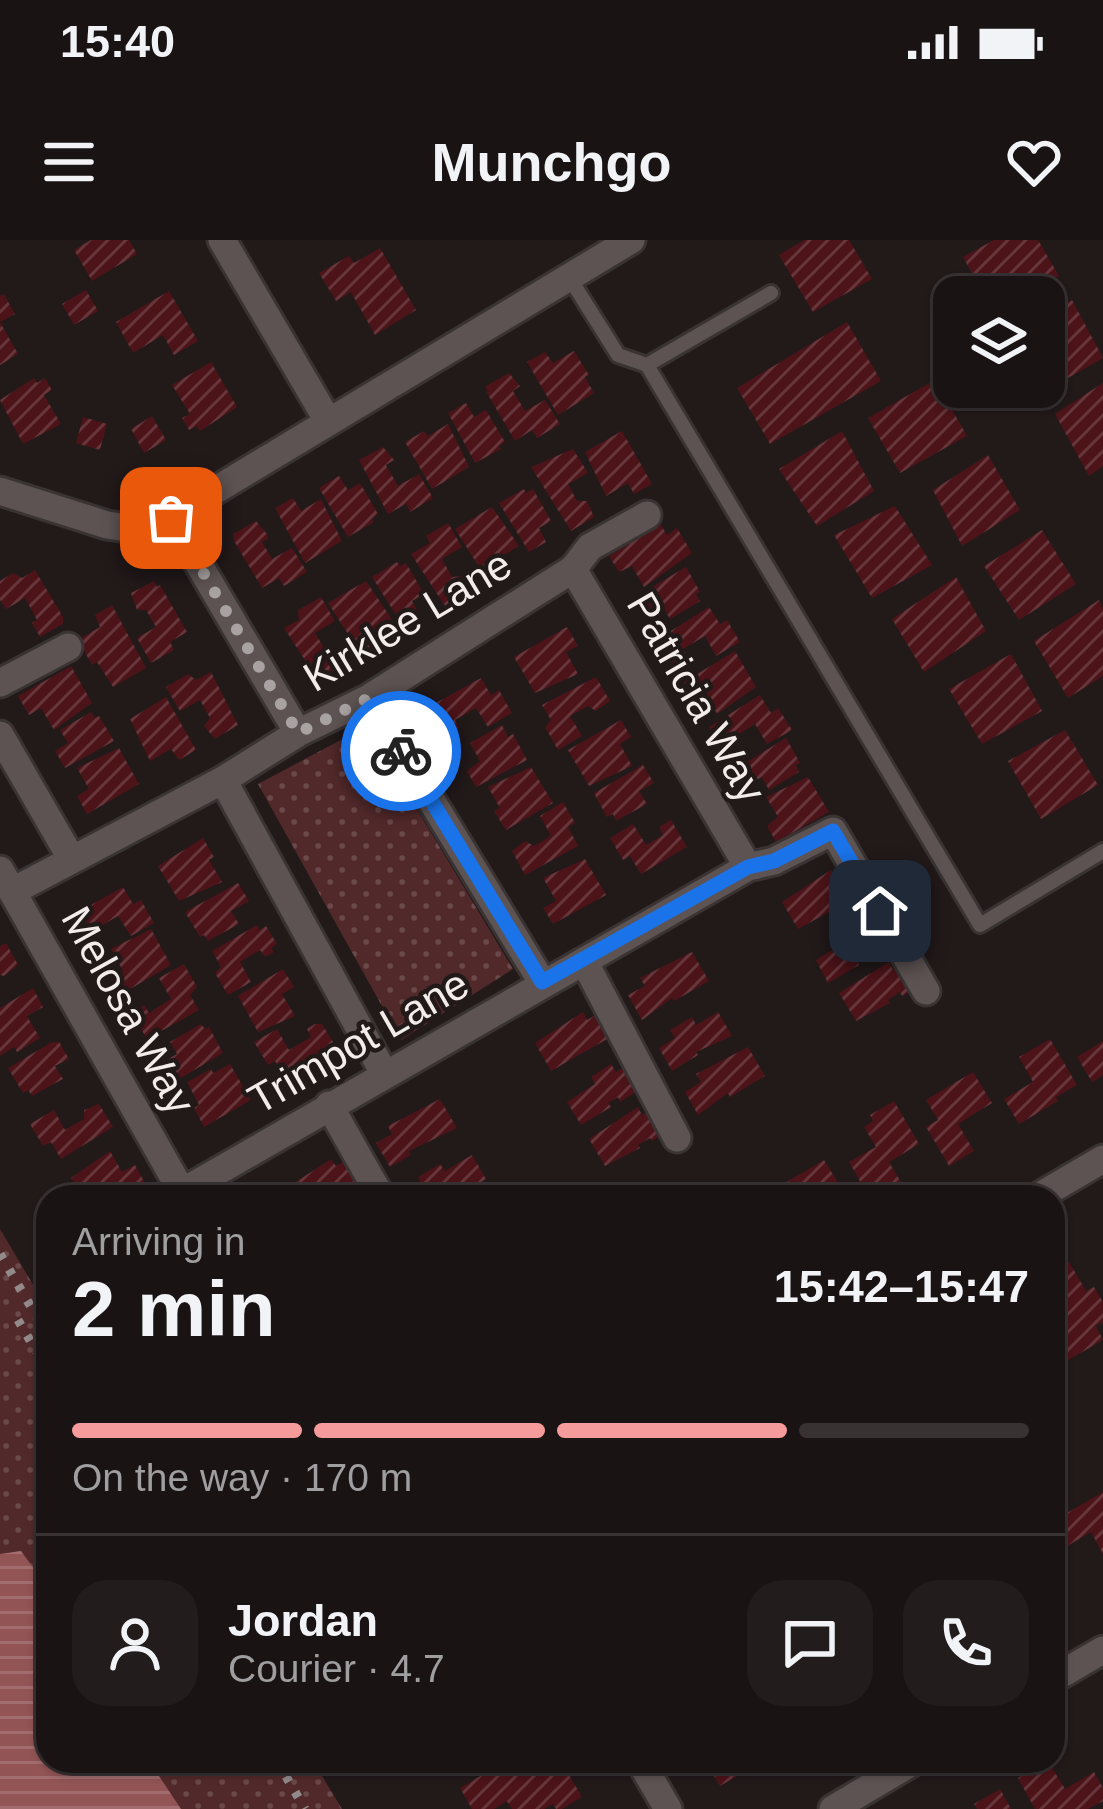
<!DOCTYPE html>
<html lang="en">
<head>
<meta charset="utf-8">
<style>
  body { margin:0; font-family:Helvetica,sans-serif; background:#231c1c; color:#f1f3f6; height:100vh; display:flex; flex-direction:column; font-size:45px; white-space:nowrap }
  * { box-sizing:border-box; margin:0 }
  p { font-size:39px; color:#9f9ea0 }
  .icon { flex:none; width:66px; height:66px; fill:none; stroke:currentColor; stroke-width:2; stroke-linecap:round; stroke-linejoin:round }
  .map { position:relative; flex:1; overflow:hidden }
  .details { position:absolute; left:36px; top:945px; width:1029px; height:588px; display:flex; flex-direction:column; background:#1a1313; border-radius:36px; box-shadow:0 3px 9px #0004,0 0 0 3px #383233 }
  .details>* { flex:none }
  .tools { position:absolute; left:933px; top:36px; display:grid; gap:24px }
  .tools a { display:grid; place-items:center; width:132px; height:132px; border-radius:24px; background:#1a1313; box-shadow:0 3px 9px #0004,0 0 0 3px #383233; font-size:60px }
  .pin { position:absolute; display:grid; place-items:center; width:102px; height:102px; color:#fff; margin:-51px; border-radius:24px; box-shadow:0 6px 18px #0006 }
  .courier { position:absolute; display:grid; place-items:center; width:120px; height:120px; margin:-60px; border:9px solid #1a73e8; border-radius:50%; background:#fff; color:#222; box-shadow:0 3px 15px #0007 }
  .summary em { font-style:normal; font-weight:700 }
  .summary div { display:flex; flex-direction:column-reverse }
  .summary { display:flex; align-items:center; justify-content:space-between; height:204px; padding:0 36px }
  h1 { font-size:78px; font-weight:700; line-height:90px }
  .bar { display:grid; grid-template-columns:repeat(4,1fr); gap:18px 12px; align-content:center; height:144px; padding:0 36px }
  .bar i { height:15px; border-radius:9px; background:#383233 }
  .bar .active { background:#f59b9c }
  .bar p { grid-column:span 4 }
  .line { display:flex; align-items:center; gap:30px; padding:0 36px; border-top:3px solid #383233 }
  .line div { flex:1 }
  .round { display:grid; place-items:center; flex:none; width:126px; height:126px; border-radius:36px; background:#231c1c }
  .status { display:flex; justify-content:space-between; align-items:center; height:84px; padding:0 60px; background:#1a1313; direction:ltr }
  .status svg { height:33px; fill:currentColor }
  header { display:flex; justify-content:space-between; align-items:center; height:156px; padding:0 36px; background:#1a1313; font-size:54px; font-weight:700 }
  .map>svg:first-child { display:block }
  .park { fill:url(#park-dots) }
  .water { fill:url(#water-rules) }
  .building { fill:url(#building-hatch) }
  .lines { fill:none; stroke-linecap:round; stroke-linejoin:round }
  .service-casing { stroke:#393333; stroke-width:20 }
  .minor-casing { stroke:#393333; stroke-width:33 }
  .service { stroke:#5e5353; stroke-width:14 }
  .minor { stroke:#5e5353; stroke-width:27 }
  .rail { stroke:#938b8b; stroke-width:9; stroke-dasharray:6 12; stroke-linecap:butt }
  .done { stroke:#a9a2a2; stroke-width:12; stroke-dasharray:0 21.6 }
  .route { stroke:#1a73e8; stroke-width:15 }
  .labels { text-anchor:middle; stroke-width:9; stroke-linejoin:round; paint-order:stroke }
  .street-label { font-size:42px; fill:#f2eceb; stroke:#221919 }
</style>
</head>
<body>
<div class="status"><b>15:40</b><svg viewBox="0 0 49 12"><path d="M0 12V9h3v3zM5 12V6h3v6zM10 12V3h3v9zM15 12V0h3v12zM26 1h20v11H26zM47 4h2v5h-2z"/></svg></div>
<header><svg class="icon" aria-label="menu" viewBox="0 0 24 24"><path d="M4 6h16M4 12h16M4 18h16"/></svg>Munchgo<svg class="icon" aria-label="heart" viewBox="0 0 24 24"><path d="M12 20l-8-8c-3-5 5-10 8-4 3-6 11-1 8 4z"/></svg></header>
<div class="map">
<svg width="1103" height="1569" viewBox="0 0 1103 1569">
  <defs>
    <pattern id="park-dots" width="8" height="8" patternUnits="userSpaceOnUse" patternTransform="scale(3)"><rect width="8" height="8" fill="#52292b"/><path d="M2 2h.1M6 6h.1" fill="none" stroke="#6b484a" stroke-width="1.8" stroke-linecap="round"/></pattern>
    <pattern id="water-rules" width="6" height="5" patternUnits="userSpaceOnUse" patternTransform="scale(3)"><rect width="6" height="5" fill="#925455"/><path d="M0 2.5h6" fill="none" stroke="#a26d6e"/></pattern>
    <pattern id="building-hatch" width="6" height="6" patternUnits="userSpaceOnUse" patternTransform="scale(3)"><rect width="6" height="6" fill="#4c1419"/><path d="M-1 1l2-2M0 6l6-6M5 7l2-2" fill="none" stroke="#66363b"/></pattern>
  </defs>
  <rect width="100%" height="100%" fill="#221919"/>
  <path class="park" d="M367 486 513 729 401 800 258 544Z
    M0 989 48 1070V1521H313L342 1569H0Z"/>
  <path class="water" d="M21 1311 48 1348V1521H149L181 1569H0V1314Z"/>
  <path class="building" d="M91 0H129L137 14 92 41 74 10Z
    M804 0H849L872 39 813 72 779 15Z
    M994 0H1038L1059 36 1025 57H985L963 17Z
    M380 8 416 70 375 95 351 52 336 61 319 33 349 16 354 23Z
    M86 50 98 71 74 85 62 64Z
    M169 51 198 101 174 115 163 95 133 113 116 82Z
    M4 54 15 74 0 82 18 114 0 125V56Z
    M1072 60 1103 118 1042 153 1039 147H1044V77Z
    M847 82 881 141 770 204 737 148Z
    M574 111 589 135 585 137 594 153 558 175 527 122 545 112 553 123Z
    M211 122 237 167 200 191 197 186 189 190 182 178 190 174 172 145Z
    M509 133 520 146 513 151 525 171 545 160 560 184 537 198 532 190 515 201 487 153 486 146Z
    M34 138 37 143 45 138 52 150 44 155 61 184 23 204 0 160Z
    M935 140 967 196 900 233 868 178Z
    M1103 143V226L1089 236 1055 174Z
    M466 163 474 177 486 170 505 202 499 206 501 209 475 223 448 173Z
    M152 176 166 200 144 213 131 189Z
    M83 177 107 184 100 210 76 203Z
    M448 184 469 227 432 249 405 202 424 191 428 196Z
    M622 191 652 244 634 254 628 243 606 256 585 212Z
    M842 191 874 251 817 286 779 229Z
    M383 207 394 220 386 225 398 246 419 234 433 258 410 272 406 264 388 274 359 220Z
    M573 209 588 233 568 244 577 261H587L594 277 571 291 531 227Z
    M988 215 1020 270 962 306 933 250Z
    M339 236 348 250 360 243 378 274 372 279 374 282 348 297 319 248Z
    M524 249 526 253 533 249 551 281 539 288 546 302 529 312 499 263Z
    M293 258 301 271 321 259 342 301 305 323 275 268Z
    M895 266 932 325 872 358 834 295Z
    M492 267 519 306 499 318 505 331 488 341 455 289Z
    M256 281 267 294 268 299 262 302 272 319 292 308 307 332 284 346 279 338 262 348 234 301 233 294Z
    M448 283 462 307 442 319 452 337 462 336 468 352 445 366 411 314 430 303 426 296Z
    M661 285 667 295 677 288 692 313 644 347 632 326 619 332 609 316Z
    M1042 290 1076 344 1019 380 984 326Z
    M397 322 400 326 406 323 424 354 412 361 420 376 403 386 372 337Z
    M686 327 700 352 696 354 700 361 670 379 663 367 647 374 638 358 642 353Z
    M35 330 63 377V384L40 397 32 383 37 380 25 358 6 369 0 360V341L13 333 22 338Z
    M956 337 986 391 924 432 892 379Z
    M154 341 157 347 160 345 187 392 170 402 174 410 151 423 137 398 156 387 146 370H137L131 353Z
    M366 341 393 381 372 393 378 405 361 414 328 363Z
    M321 357 335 381 315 393 326 411 334 409 341 426 318 440 284 388 299 380 298 370Z
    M1099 360 1103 368V436L1068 458 1034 401Z
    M112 365 146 428 113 447 97 422 92 425 78 400 100 387 95 375Z
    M709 367 720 384 727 380 740 402 716 416 705 396 683 409 687 416 672 423 658 399Z
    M567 387 578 406 566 412 578 434 535 453 514 417Z
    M735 411 756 447 717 474 706 452 693 459 684 442Z
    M1011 414 1042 471 982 504 949 449Z
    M71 426 92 463 54 490 41 468 29 475 18 456Z
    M211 432 238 485 215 499 204 486 210 478 200 460 180 471 166 447 188 434 196 440Z
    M596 437 610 461 596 471 588 466 570 476 582 496 558 510 545 487 551 480 542 465Z
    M481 438 491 455 499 450 512 473 488 487 476 468 455 480 459 488 445 494 431 470 434 464Z
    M760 455 771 473 778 468 792 490 767 504 755 484 734 497 739 504 723 511 709 487Z
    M166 457 196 510 179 520 171 509 150 521 130 479Z
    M91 472 95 478 99 476 114 501 65 528 55 511 68 503 60 490Z
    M621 480 631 497 620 504 632 526 589 546 568 510Z
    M502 485 508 497 513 494 527 520 476 547 467 531 480 521 470 503Z
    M1065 490 1098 545 1041 579 1008 521Z
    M786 498 800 523 796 525 799 532 769 550 762 537 747 545 737 528Z
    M119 508 139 544 87 574 77 556 89 549 77 528Z
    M643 525 654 543 639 551 647 564 616 581 613 574 607 577 594 553Z
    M531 527 553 563 506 590 494 571 500 568 488 547Z
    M808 537 829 572 776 602 767 586 778 577 766 557Z
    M563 562 575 583 568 587 578 606 525 635 512 611 525 601 534 606 551 596 540 576Z
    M671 580 687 607 641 634 630 616 623 620 610 598 633 584 646 605 663 595 659 587Z
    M203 598 214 617 209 620 222 642 179 661 158 626Z
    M585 619 606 655 553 684 543 668 556 661 543 638Z
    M852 629 866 652 798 689 782 662 831 630 836 638Z
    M238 643 249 661 231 671 239 684 208 701 204 695 200 697 185 672Z
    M123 647 133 664 141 660 154 683 131 696 118 676 101 686 104 692 101 696 86 703 71 676Z
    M882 680 895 704 857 721 859 725 828 743 816 720 843 703 838 695 861 682 865 689Z
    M257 685 259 690 266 686 277 704 271 708 274 712 265 717 260 710 240 722 251 742 228 755 215 733 221 727 212 711Z
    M151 689 171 725 120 755 111 738 123 731 111 709Z
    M6 703 18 725 4 736 0 735V706Z
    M692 712 709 741 674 761 672 758 642 780 628 755 645 746 640 738Z
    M889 722 893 730 907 722 921 745 902 756 900 752 888 760 890 763 856 781 839 753Z
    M184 724 197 747 190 755 199 770 147 799 132 774 144 765 149 773 171 759 159 738Z
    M283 729 294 747 282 754 295 776 258 792 238 756Z
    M33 748 43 767 27 776 40 798 17 812 14 807 0 816V768Z
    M603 771 616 794 551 831 535 803 583 772 587 780Z
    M718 772 732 796 696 812 698 815 672 831 659 808 675 798 670 790 692 777 696 785Z
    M201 784 205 789 209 787 223 813 174 842 163 822 177 814 170 802Z
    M315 784H322L336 807 285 838 275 821 268 825 254 802 277 789 289 810 311 797 307 789Z
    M1050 799 1077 845 1056 857 1058 861 1019 884 1004 859 1033 842 1019 817Z
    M1103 801V835L1092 842 1077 817Z
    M52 802H59L69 819 55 826 63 839 32 856 28 850 23 853 8 828Z
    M748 807 765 836 730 857 728 853 698 875 685 852 701 842 696 834Z
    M632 822 647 845 620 862 618 857 608 863 611 867 581 885 567 862 595 844 591 837 611 824 616 832Z
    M230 824 251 860 204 887 194 868 199 865 187 842 211 829 213 833Z
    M973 832 992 863 958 884 974 911 949 926 926 887 938 880 926 860Z
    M440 859 457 888 409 911 411 915 390 927 376 903 392 894 388 886Z
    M894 861 919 904 889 922 906 951 897 957H869L849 922 876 907 864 887 873 881 870 875Z
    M99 864 113 887 61 919 51 902 43 906 30 884 54 870 65 890 84 879V870Z
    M658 865 672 889 652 901 650 898 638 905 640 908 605 926 589 899 638 867 642 875Z
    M110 911 122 932 135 925 145 943 122 957H82L71 938Z
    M472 915 486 939 457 957 454 953 448 957H408L407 954 422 945 418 937 440 924 445 931Z
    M352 917 366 941 345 953 343 950 331 957H286L282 951 331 919 336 926Z
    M824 920 847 957H784L778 947Z
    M1069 1022 1086 1051 1094 1047 1103 1062V1082L1096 1086 1103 1100 1058 1126 1053 1118V1031Z
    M1103 1252V1314L1091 1292 1062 1309 1053 1293V1281Z
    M506 1521H561L582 1557 562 1569H556L553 1564 544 1569H512L507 1561 494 1569H472L460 1548Z
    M710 1521H740L746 1531 720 1546 706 1523Z
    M1048 1521 1065 1549 1094 1532 1103 1548V1561L1088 1569H1035L1018 1538Z
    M1000 1549 1011 1569H977L974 1564Z"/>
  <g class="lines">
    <defs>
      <path id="service" d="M569 37 618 115 647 125 980 685 1103 611
        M647 125 771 53"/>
      <path id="minor" d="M222 0 328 181
        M0 251 107 285 133 289 171 277 631 0
        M171 277 298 493
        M573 329 748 627
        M0 443 68 407
        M369 458 542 742
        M0 495 71 618
        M223 540 384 833
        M0 630 182 952
        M13 651 223 540 298 493 369 458 573 329 590 307 647 275
        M584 721 677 898
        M329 865 381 957
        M182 952 748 627 774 621 833 591 926 751
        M1038 957 1103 919
        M1053 1439 1103 1410
        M640 1521 668 1569
        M833 1569 914 1521"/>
    </defs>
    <use href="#service" class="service-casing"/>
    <use href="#minor" class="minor-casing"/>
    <use href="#service" class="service"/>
    <use href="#minor" class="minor"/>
    <path class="rail" d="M0 1014 48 1096
      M18 1080 48 1131
      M277 1521 305 1569"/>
  </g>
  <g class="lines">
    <path class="done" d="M171 278 298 493 369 458 401 511"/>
    <path class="route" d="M401 511 542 742 748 627 774 621 833 591 880 671"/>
  </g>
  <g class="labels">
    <g class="street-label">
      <text transform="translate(407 380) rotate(-31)" y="15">Kirklee Lane</text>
      <text transform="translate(697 457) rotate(60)" y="15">Patricia Way</text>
      <text transform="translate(129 770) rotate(61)" y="15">Melosa Way</text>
      <text transform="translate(358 801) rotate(-30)" y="15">Trimpot Lane</text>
    </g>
  </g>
</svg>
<div class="tools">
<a><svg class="icon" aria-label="layers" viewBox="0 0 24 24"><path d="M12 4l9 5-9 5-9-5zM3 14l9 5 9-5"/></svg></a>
</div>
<div class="pin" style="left:171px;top:278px;background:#ea580c"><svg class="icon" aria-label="bag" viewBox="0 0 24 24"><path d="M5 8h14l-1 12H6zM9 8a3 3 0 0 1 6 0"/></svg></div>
<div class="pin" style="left:880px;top:671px;background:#1f2937"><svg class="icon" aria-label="home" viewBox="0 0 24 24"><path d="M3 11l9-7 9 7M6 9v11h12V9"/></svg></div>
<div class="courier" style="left:401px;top:511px"><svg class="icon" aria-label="bike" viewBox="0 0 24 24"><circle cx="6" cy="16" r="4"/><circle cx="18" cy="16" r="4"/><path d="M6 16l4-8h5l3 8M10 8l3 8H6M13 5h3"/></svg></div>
<section class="details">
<div class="summary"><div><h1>2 min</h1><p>Arriving in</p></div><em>15:42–15:47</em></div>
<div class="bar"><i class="active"></i><i class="active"></i><i class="active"></i><i></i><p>On the way · 170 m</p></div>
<div class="line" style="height:216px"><a class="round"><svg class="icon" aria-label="person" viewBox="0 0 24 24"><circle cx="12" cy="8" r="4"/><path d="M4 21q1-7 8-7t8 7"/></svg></a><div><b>Jordan</b><p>Courier · 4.7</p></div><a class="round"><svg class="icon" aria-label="chat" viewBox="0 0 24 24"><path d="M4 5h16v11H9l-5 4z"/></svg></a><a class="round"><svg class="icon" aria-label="phone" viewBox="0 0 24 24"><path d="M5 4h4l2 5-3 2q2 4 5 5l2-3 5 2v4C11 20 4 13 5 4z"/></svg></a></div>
</section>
</div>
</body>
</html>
